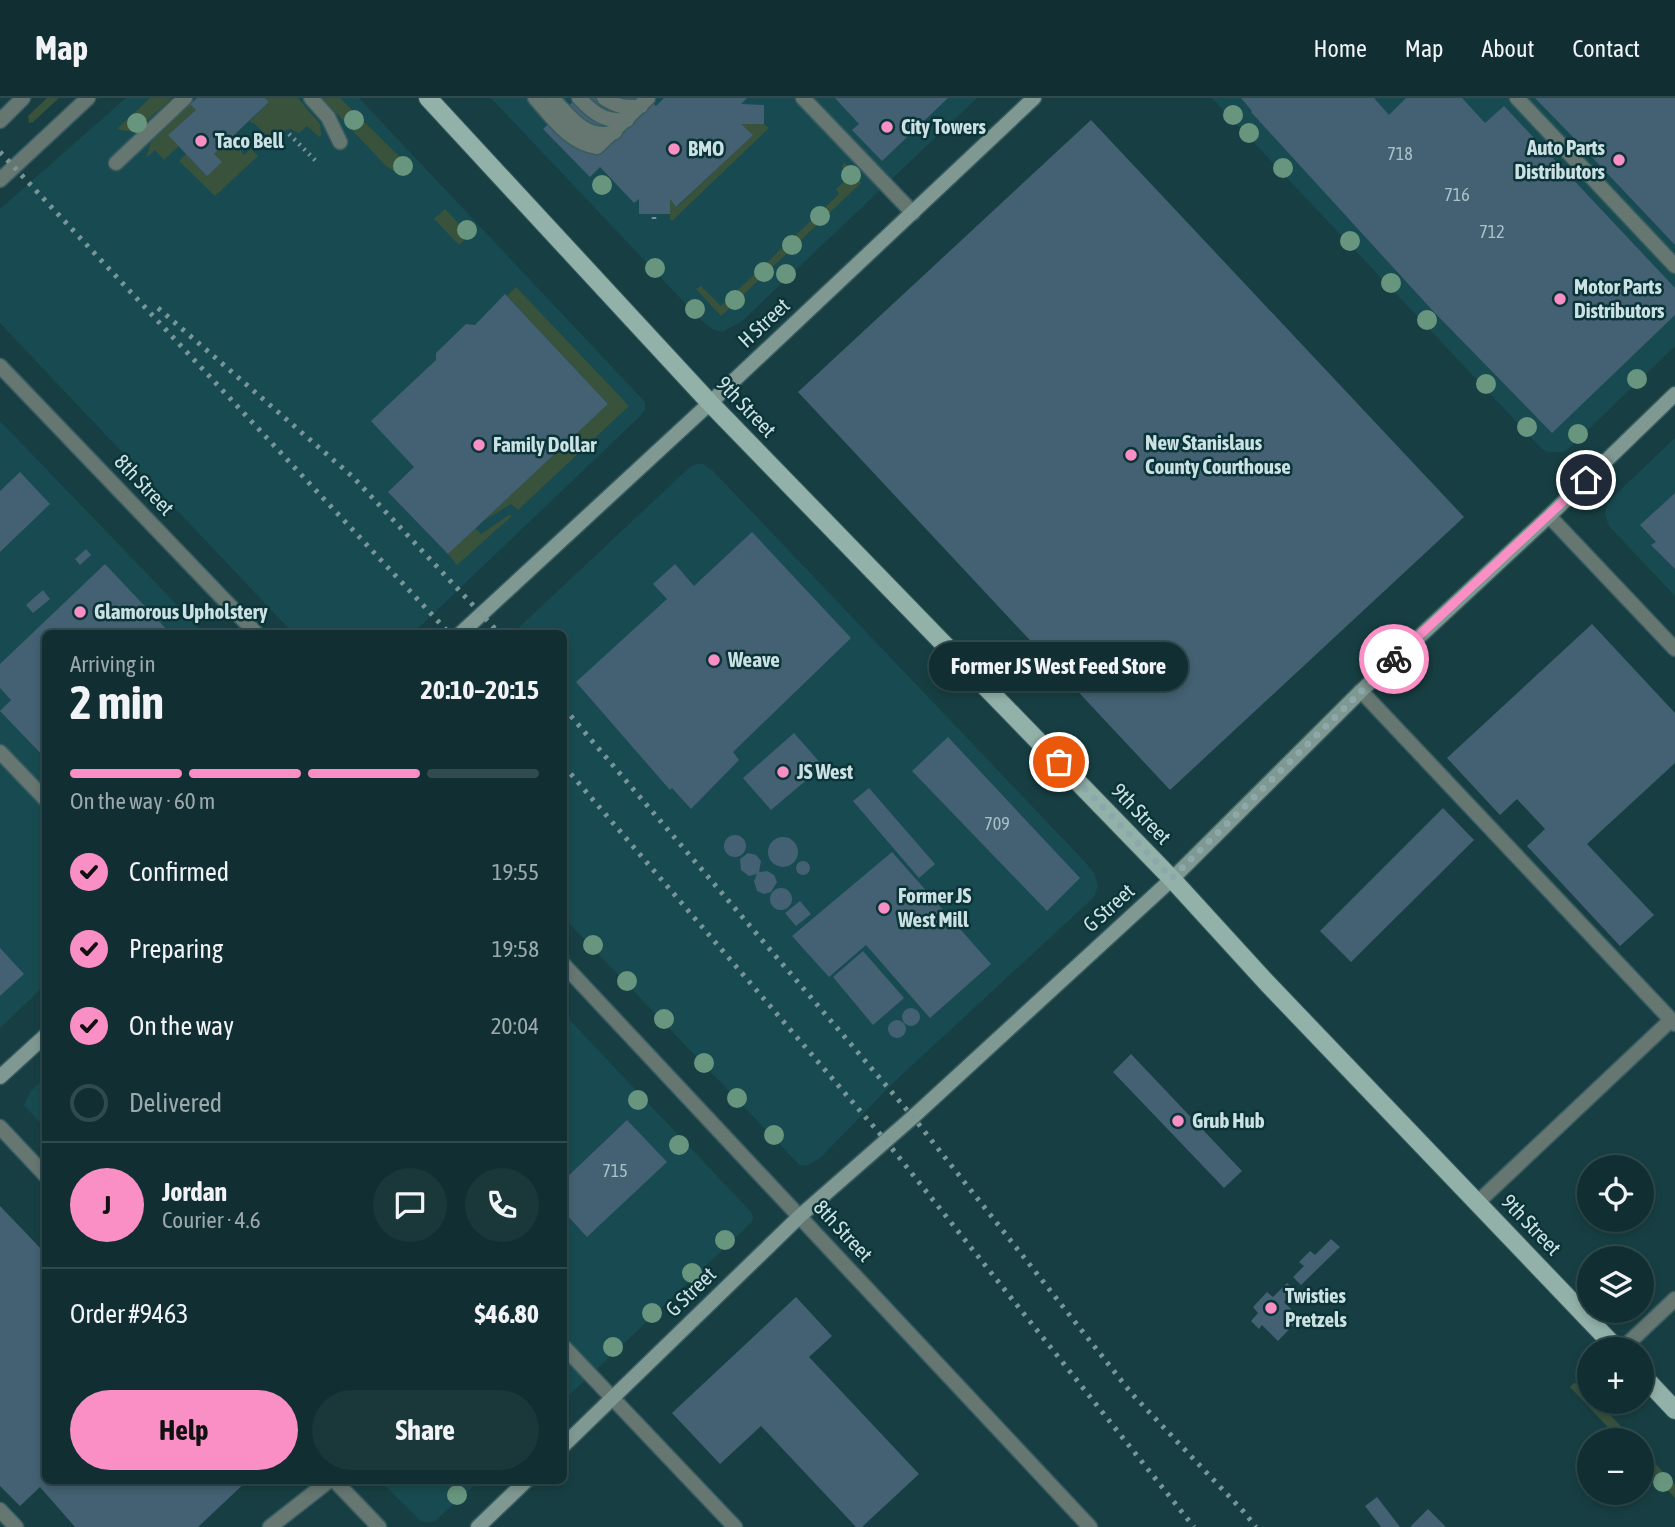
<!DOCTYPE html>
<html lang="en">
<head>
<meta charset="utf-8">
<style>
  body { margin:0; font-family:"Asap Condensed",sans-serif; background:#1a373a; color:#f1f3f6; height:100vh; display:flex; flex-direction:column; font-size:26px; white-space:nowrap }
  * { box-sizing:border-box; margin:0 }
  p { font-size:23px; color:#9ca9ac }
  .icon { flex:none; width:38px; height:38px; fill:none; stroke:currentColor; stroke-width:2; stroke-linecap:round; stroke-linejoin:round }
  .map { position:relative; flex:1; overflow:hidden }
  .sheet { position:absolute; left:42px; top:532px; width:525px; height:854px; display:flex; flex-direction:column; background:#112f32; border-radius:10px; box-shadow:0 4px 10px #0003,0 0 0 2px #304a4d }
  .sheet>* { flex:none }
  .fabs { position:absolute; left:1577px; top:1057px; display:grid; gap:14px }
  .fabs a { display:grid; place-items:center; width:77px; height:77px; border-radius:50%; background:#112f32; box-shadow:0 4px 10px #0003,0 0 0 2px #304a4d; font-size:35px }
  .pin { position:absolute; display:grid; place-items:center; width:60px; height:60px; color:#fff; margin:-30px; border:4px solid #fff; border-radius:50%; box-shadow:0 2px 7px #0007 }
  .courier { position:absolute; display:grid; place-items:center; width:70px; height:70px; margin:-35px; border:5px solid #fa8fc6; border-radius:50%; background:#fff; color:#222; box-shadow:0 2px 9px #0007 }
  .bubble { position:absolute; height:49px; border-radius:24px; background:#112f32; box-shadow:0 4px 10px #0003,0 0 0 2px #304a4d; font-size:23px; font-weight:700; line-height:49px; text-align:center }
  .head em { font-style:normal; font-weight:700 }
  .head div { display:flex; flex-direction:column-reverse }
  .head { display:flex; align-items:center; justify-content:space-between; height:119px; padding:0 28px }
  h1 { font-size:46px; font-weight:700; line-height:52px }
  .bar { display:grid; grid-template-columns:repeat(4,1fr); gap:10px 7px; align-content:center; height:84px; padding:0 28px }
  .bar i { height:9px; border-radius:5px; background:#304a4d }
  .bar .selected { background:#fa8fc6 }
  .bar p { grid-column:span 4 }
  .line { display:flex; align-items:center; gap:18px; padding:0 28px; border-top:2px solid #304a4d }
  .line div { flex:1 }
  .round { display:grid; place-items:center; flex:none; width:74px; height:74px; border-radius:37px; background:#1a373a }
  ol { padding:0 28px; list-style:none }
  li { display:flex; align-items:center; gap:21px; height:77px }
  li p { margin-inline-start:auto }
  li .icon { padding:7px; border-radius:50%; background:#fa8fc6; color:#111; stroke-width:4 }
  li:last-child { color:#9ca9ac }
  li i { width:38px; height:38px; border:4px solid #304a4d; border-radius:50% }
  .primary-button { display:flex; gap:14px; margin-top:auto; padding:14px 28px }
  .primary-button a { flex:1; height:80px; border-radius:42px; background:#fa8fc6; color:#111; font-size:28px; font-weight:700; line-height:80px; text-align:center }
  .primary-button a+a { background:#1a373a; color:#f1f3f6 }
  header { display:flex; align-items:center; gap:42px; box-sizing:border-box; height:98px; padding:0 35px; background:#112f32; border-bottom:2px solid #304a4d }
  header strong { font-size:33px }
  nav { display:flex; gap:38px; margin-inline-start:auto; font-size:24px }
  .map>svg:first-child { display:block }
  .built { fill:#184b51 }
  .green { fill:#38523b }
  .building { fill:#436172 }
  .lines { fill:none; stroke-linecap:round; stroke-linejoin:round }
  .service-casing { stroke:#385c60; stroke-width:17 }
  .minor-casing { stroke:#385c60; stroke-width:17 }
  .tertiary-casing { stroke:#385c60; stroke-width:17 }
  .secondary-casing { stroke:#385c60; stroke-width:17 }
  .primary-casing { stroke:#385c60; stroke-width:20 }
  .path { stroke:#759396; stroke-width:4.5; stroke-dasharray:2 5; stroke-linecap:butt }
  .service { stroke:#667671; stroke-width:14 }
  .minor { stroke:#667671; stroke-width:14 }
  .tertiary { stroke:#667671; stroke-width:14 }
  .secondary { stroke:#7f9891; stroke-width:14 }
  .primary { stroke:#92b2a9; stroke-width:18 }
  .rail { stroke:#789699; stroke-width:5; stroke-dasharray:3.5 7; stroke-linecap:butt }
  .tree { fill:#68957e }
  .done { stroke:#8da8ab; stroke-width:7; stroke-dasharray:0 12.6 }
  .route { stroke:#fa8fc6; stroke-width:9 }
  .poi-dot { fill:#fa8fc6; stroke:#0b3438; stroke-width:2.5 }
  .labels { text-anchor:middle; stroke-width:5; stroke-linejoin:round; paint-order:stroke }
  .number-label { font-size:18px; fill:#aac1c7 }
  .poi-label { font-size:21px; font-weight:bold; fill:#cce1e3; stroke:#0b3438; text-anchor:start }
  .street-label { font-size:21px; fill:#cce1e3; stroke:#0b3438 }
</style>
</head>
<body>
<header>
<strong>Map</strong>
<nav><a>Home</a><a>Map</a><a>About</a><a>Contact</a></nav>
</header>
<div class="map">
<svg width="1675" height="1429" viewBox="0 0 1675 1429">
  <rect width="100%" height="100%" fill="#173f43"/>
  <path class="built" d="M126 0H359L645 304V312L639 319 413 535H293L0 225V111Z
    M491 0H977L741 224 722 234 712 231 701 222Z
    M1212 0H1675V248L1569 350 1564 354H1548L1542 351Z
    M0 323 204 535 46 536 45 887 0 930Z
    M1675 340V498L1609 428 1605 416 1607 407 1613 399Z
    M697 366H703L713 373 1085 764 1094 775 1098 788 1094 799 894 984 820 1060 806 1068 800 1067 790 1057 564 820V536H512L690 369Z
    M564 916 751 1114 753 1119 752 1124 564 1302Z
    M45 979V1030L24 1007 30 994Z
    M380 1383H479L435 1423 428 1424 421 1423Z"/>
  <path class="green" d="M47 0H59L33 24 29 25 28 18Z
    M150 0H172L138 31 132 34 117 31Z
    M265 0H298L320 26 321 37 319 39 307 28 299 35 291 31 286 32 272 44 254 25 249 24 269 4Z
    M322 0H340L410 69 409 75H397L386 68Z
    M190 6 196 12 168 37 179 48 164 62 155 52 146 60 151 44Z
    M741 26H764L769 30 672 123 670 121V101L677 109 752 37Z
    M236 35 239 39 234 44 244 57 251 51 258 58 215 98 179 63 186 56 207 77 214 56Z
    M844 64 861 85 721 218 696 191 701 188 721 208 839 96 836 91 849 79 842 69Z
    M445 111 462 129 466 127 472 134 459 147 434 121Z
    M516 189 629 308 518 412 511 406 482 424 608 306 507 198Z
    M509 417 512 418 457 467 448 456 475 430 481 436Z
    M1574 1285 1582 1286 1589 1294V1304H1598L1634 1342H1620L1570 1289Z
    M1642 1351 1675 1387V1400L1642 1365Z"/>
  <path class="building" d="M197 0H265L269 4 214 56 222 64 207 78 168 37 196 12 190 6Z
    M577 0H648L656 8 664 0H747L741 6 764 7V26H741L753 37 676 109 670 101V116H639V101L634 105 600 69 590 79 543 31Z
    M835 0H948L882 63 852 32 859 26Z
    M1241 0H1374L1389 17 1406 0H1462L1485 25 1504 8 1675 190V217L1552 335 1433 213 1251 14 1252 13Z
    M1535 0H1675V147L1571 37Z
    M1091 22 1464 419 1170 692 798 294Z
    M505 196 608 306 448 456 388 394 414 369 371 323 436 262V255L466 226 475 227Z
    M20 374 50 406 0 454V393Z
    M1675 395V471L1651 447 1656 444 1640 427Z
    M752 434 851 540 733 654 739 662 691 711 672 690 670 692 576 584 667 501 653 486 675 466 694 488Z
    M86 451 91 457 80 467 75 461Z
    M105 466 171 536H46V661L0 613 11 602 0 590V566Z
    M43 492 50 501 33 515 26 507Z
    M1592 526 1675 615V665L1587 746 1654 817 1620 848 1527 748 1545 731 1517 701 1500 717 1447 660Z
    M794 635 823 668 771 712 743 680Z
    M948 639 1080 780 1047 813 912 673Z
    M869 690 935 766 919 780 853 703Z
    M1443 710 1474 742 1351 864 1320 833Z
    M724 748a11 11 0 1 1 22 0a11 11 0 1 1-22 0Z
    M768 754a15 15 0 1 1 30 0a15 15 0 1 1-30 0Z
    M892 754 991 866 930 920 866 847 829 879 792 838Z
    M748 755 756 757 761 763 759 774 767 773 774 777 777 784 771 794 764 796 757 793 754 783 757 776 749 778 741 772 740 761Z
    M796 770a7 7 0 1 1 14 0a7 7 0 1 1-14 0Z
    M770 801a11 11 0 1 1 22 0a11 11 0 1 1-22 0Z
    M800 803 811 816 796 828 785 815Z
    M0 850 24 876 0 898Z
    M863 853 904 900 873 927 833 879Z
    M902 919a9 9 0 1 1 18 0a9 9 0 1 1-18 0Z
    M888 931a9 9 0 1 1 18 0a9 9 0 1 1-18 0Z
    M1131 956 1242 1073 1224 1090 1113 974Z
    M627 1022 667 1064 587 1139 564 1114V1082Z
    M0 1108 46 1156V1195L41 1199 46 1204V1382H248L198 1429H75L40 1389 20 1408 0 1388Z
    M1331 1141 1340 1149 1301 1187 1293 1179 1304 1168 1299 1164 1310 1153 1315 1157Z
    M1287 1185 1295 1192 1284 1204 1300 1220 1278 1243 1262 1227 1259 1231 1251 1223 1258 1215 1253 1209 1267 1194 1273 1199Z
    M796 1199 832 1238 809 1259 919 1376 862 1429H856L761 1328 720 1366 672 1315Z
    M1377 1399 1400 1429H1381L1365 1408Z
    M1428 1411 1446 1429H1410Z"/>
  <g class="lines">
    <defs>
      <path id="service" d="M311 0 328 19 340 44
        M535 0C553 20 569 45 597 49L648 0
        M552 0C571 19 585 43 615 34
        M579 0C594 16 605 24 627 22
        M604 0C617 8 626 11 641 8
        M803 0 913 115
        M1517 0 1675 168
        M116 65 185 0
        M1361 593 1675 926
        M0 654 46 702
        M1477 1105 1671 922
        M564 1249 735 1429
        M0 1412 16 1429
        M270 1429 330 1382"/>
      <path id="minor" d="M0 268 257 536
        M1549 418 1675 551
        M564 867 1090 1429
        M1622 1251 1675 1201"/>
      <path id="tertiary" d="M0 23 23 0
        M0 82 88 0
        M0 1029 46 1078
        M334 1382 379 1429"/>
      <path id="secondary" d="M460 536 710 305 1034 0
        M0 979 46 937
        M564 1347 800 1118 913 1019 1172 781 1361 593 1549 418 1675 296
        M478 1429 527 1382"/>
      <path id="primary" d="M428 0 710 305 1172 781 1267 885 1617 1251
        M1642 1277 1675 1312"/>
    </defs>
    <use href="#service" class="service-casing"/>
    <use href="#minor" class="minor-casing"/>
    <use href="#tertiary" class="tertiary-casing"/>
    <use href="#secondary" class="secondary-casing"/>
    <use href="#primary" class="primary-casing"/>
    <path class="path" d="M289 36 318 65
      M654 121V116"/>
    <use href="#service" class="service"/>
    <use href="#minor" class="minor"/>
    <use href="#tertiary" class="tertiary"/>
    <use href="#secondary" class="secondary"/>
    <use href="#primary" class="primary"/>
    <path class="rail" d="M0 54 450 536
      M158 210 353 379 500 536
      M564 610 913 1019 1132 1296 1244 1414 1256 1429
      M564 668 886 1043 1194 1429"/>
  </g>
  <g class="tree">
    <circle cx="1233" cy="17" r="10"/>
    <circle cx="354" cy="22" r="10"/>
    <circle cx="137" cy="25" r="10"/>
    <circle cx="1249" cy="35" r="10"/>
    <circle cx="403" cy="68" r="10"/>
    <circle cx="1283" cy="70" r="10"/>
    <circle cx="851" cy="77" r="10"/>
    <circle cx="602" cy="87" r="10"/>
    <circle cx="820" cy="118" r="10"/>
    <circle cx="467" cy="132" r="10"/>
    <circle cx="1350" cy="143" r="10"/>
    <circle cx="792" cy="147" r="10"/>
    <circle cx="655" cy="170" r="10"/>
    <circle cx="764" cy="174" r="10"/>
    <circle cx="786" cy="176" r="10"/>
    <circle cx="1391" cy="185" r="10"/>
    <circle cx="735" cy="202" r="10"/>
    <circle cx="695" cy="211" r="10"/>
    <circle cx="1427" cy="222" r="10"/>
    <circle cx="1637" cy="281" r="10"/>
    <circle cx="1486" cy="286" r="10"/>
    <circle cx="1527" cy="329" r="10"/>
    <circle cx="1578" cy="336" r="10"/>
    <circle cx="593" cy="847" r="10"/>
    <circle cx="627" cy="883" r="10"/>
    <circle cx="664" cy="921" r="10"/>
    <circle cx="704" cy="965" r="10"/>
    <circle cx="737" cy="1000" r="10"/>
    <circle cx="638" cy="1002" r="10"/>
    <circle cx="774" cy="1037" r="10"/>
    <circle cx="679" cy="1047" r="10"/>
    <circle cx="725" cy="1142" r="10"/>
    <circle cx="692" cy="1175" r="10"/>
    <circle cx="652" cy="1215" r="10"/>
    <circle cx="613" cy="1249" r="10"/>
    <circle cx="1663" cy="1384" r="10"/>
    <circle cx="457" cy="1397" r="10"/>
  </g>
  <g class="lines">
    <path class="done" d="M1059 664 1172 780 1394 561"/>
    <path class="route" d="M1394 561 1586 382"/>
  </g>
  <g class="poi-dot">
    <circle cx="887" cy="29" r="7"/>
    <circle cx="201" cy="43" r="7"/>
    <circle cx="674" cy="51" r="7"/>
    <circle cx="1619" cy="62" r="7"/>
    <circle cx="1560" cy="201" r="7"/>
    <circle cx="479" cy="347" r="7"/>
    <circle cx="1131" cy="357" r="7"/>
    <circle cx="80" cy="514" r="7"/>
    <circle cx="714" cy="562" r="7"/>
    <circle cx="783" cy="674" r="7"/>
    <circle cx="884" cy="810" r="7"/>
    <circle cx="1178" cy="1023" r="7"/>
    <circle cx="1271" cy="1210" r="7"/>
  </g>
  <g class="labels">
    <g class="number-label">
      <text x="1400" y="62">718</text>
      <text x="1457" y="103">716</text>
      <text x="1492" y="140">712</text>
      <text x="997" y="732">709</text>
      <text x="615" y="1079">715</text>
    </g>
    <g class="poi-label">
      <text x="901" y="36">City Towers</text>
      <text x="215" y="50">Taco Bell</text>
      <text x="1605" y="57" text-anchor="end">Auto Parts<tspan x="1605" dy="24">Distributors</tspan></text>
      <text x="688" y="58">BMO</text>
      <text x="1574" y="196">Motor Parts<tspan x="1574" dy="24">Distributors</tspan></text>
      <text x="1145" y="352">New Stanislaus<tspan x="1145" dy="24">County Courthouse</tspan></text>
      <text x="493" y="354">Family Dollar</text>
      <text x="94" y="521">Glamorous Upholstery</text>
      <text x="728" y="569">Weave</text>
      <text x="797" y="681">JS West</text>
      <text x="898" y="805">Former JS<tspan x="898" dy="24">West Mill</tspan></text>
      <text x="1192" y="1030">Grub Hub</text>
      <text x="1285" y="1205">Twisties<tspan x="1285" dy="24">Pretzels</tspan></text>
    </g>
    <g class="street-label">
      <text transform="translate(764 225) rotate(-43)" y="7">H Street</text>
      <text transform="translate(746 309) rotate(46)" y="7">9th Street</text>
      <text transform="translate(144 387) rotate(46)" y="7">8th Street</text>
      <text transform="translate(1141 716) rotate(46)" y="7">9th Street</text>
      <text transform="translate(1109 810) rotate(-42)" y="7">G Street</text>
      <text transform="translate(1531 1127) rotate(46)" y="7">9th Street</text>
      <text transform="translate(843 1133) rotate(47)" y="7">8th Street</text>
      <text transform="translate(691 1194) rotate(-44)" y="7">G Street</text>
    </g>
  </g>
</svg>
<div class="fabs">
<a><svg class="icon" aria-label="locate" viewBox="0 0 24 24"><circle cx="12" cy="12" r="6"/><path d="M12 2v4M12 18v4M2 12h4M18 12h4"/></svg></a>
<a><svg class="icon" aria-label="layers" viewBox="0 0 24 24"><path d="M12 4l9 5-9 5-9-5zM3 14l9 5 9-5"/></svg></a>
<a>+</a>
<a>−</a>
</div>
<div class="pin" style="left:1059px;top:664px;background:#ea580c"><svg class="icon" aria-label="bag" viewBox="0 0 24 24"><path d="M5 8h14l-1 12H6zM9 8a3 3 0 0 1 6 0"/></svg></div>
<div class="pin" style="left:1586px;top:382px;background:#1f2937"><svg class="icon" aria-label="home" viewBox="0 0 24 24"><path d="M3 11l9-7 9 7M6 9v11h12V9"/></svg></div>
<div class="courier" style="left:1394px;top:561px"><svg class="icon" aria-label="bike" viewBox="0 0 24 24"><circle cx="6" cy="16" r="4"/><circle cx="18" cy="16" r="4"/><path d="M6 16l4-8h5l3 8M10 8l3 8H6M13 5h3"/></svg></div>
<div class="bubble" style="left:929px;top:544px;width:259px">Former JS West Feed Store</div>
<section class="sheet">
<div class="head"><div><h1>2 min</h1><p>Arriving in</p></div><em>20:10–20:15</em></div>
<div class="bar"><i class="selected"></i><i class="selected"></i><i class="selected"></i><i></i><p>On the way · 60 m</p></div>
<ol>
<li><svg class="icon" aria-label="check" viewBox="0 0 24 24"><path d="M5 12l5 5 9-10"/></svg>Confirmed<p>19:55</p></li>
<li><svg class="icon" aria-label="check" viewBox="0 0 24 24"><path d="M5 12l5 5 9-10"/></svg>Preparing<p>19:58</p></li>
<li><svg class="icon" aria-label="check" viewBox="0 0 24 24"><path d="M5 12l5 5 9-10"/></svg>On the way<p>20:04</p></li>
<li><i></i>Delivered</li>
</ol>
<div class="line" style="height:126px"><b class="round" style="background:#fa8fc6;color:#111">J</b><div><b>Jordan</b><p>Courier · 4.6</p></div><a class="round"><svg class="icon" aria-label="chat" viewBox="0 0 24 24"><path d="M4 5h16v11H9l-5 4z"/></svg></a><a class="round"><svg class="icon" aria-label="phone" viewBox="0 0 24 24"><path d="M5 4h4l2 5-3 2q2 4 5 5l2-3 5 2v4C11 20 4 13 5 4z"/></svg></a></div>
<div class="line" style="height:91px"><div>Order #9463</div><b>$46.80</b></div>
<div class="primary-button"><a>Help</a><a>Share</a></div>
</section>
</div>
</body>
</html>
